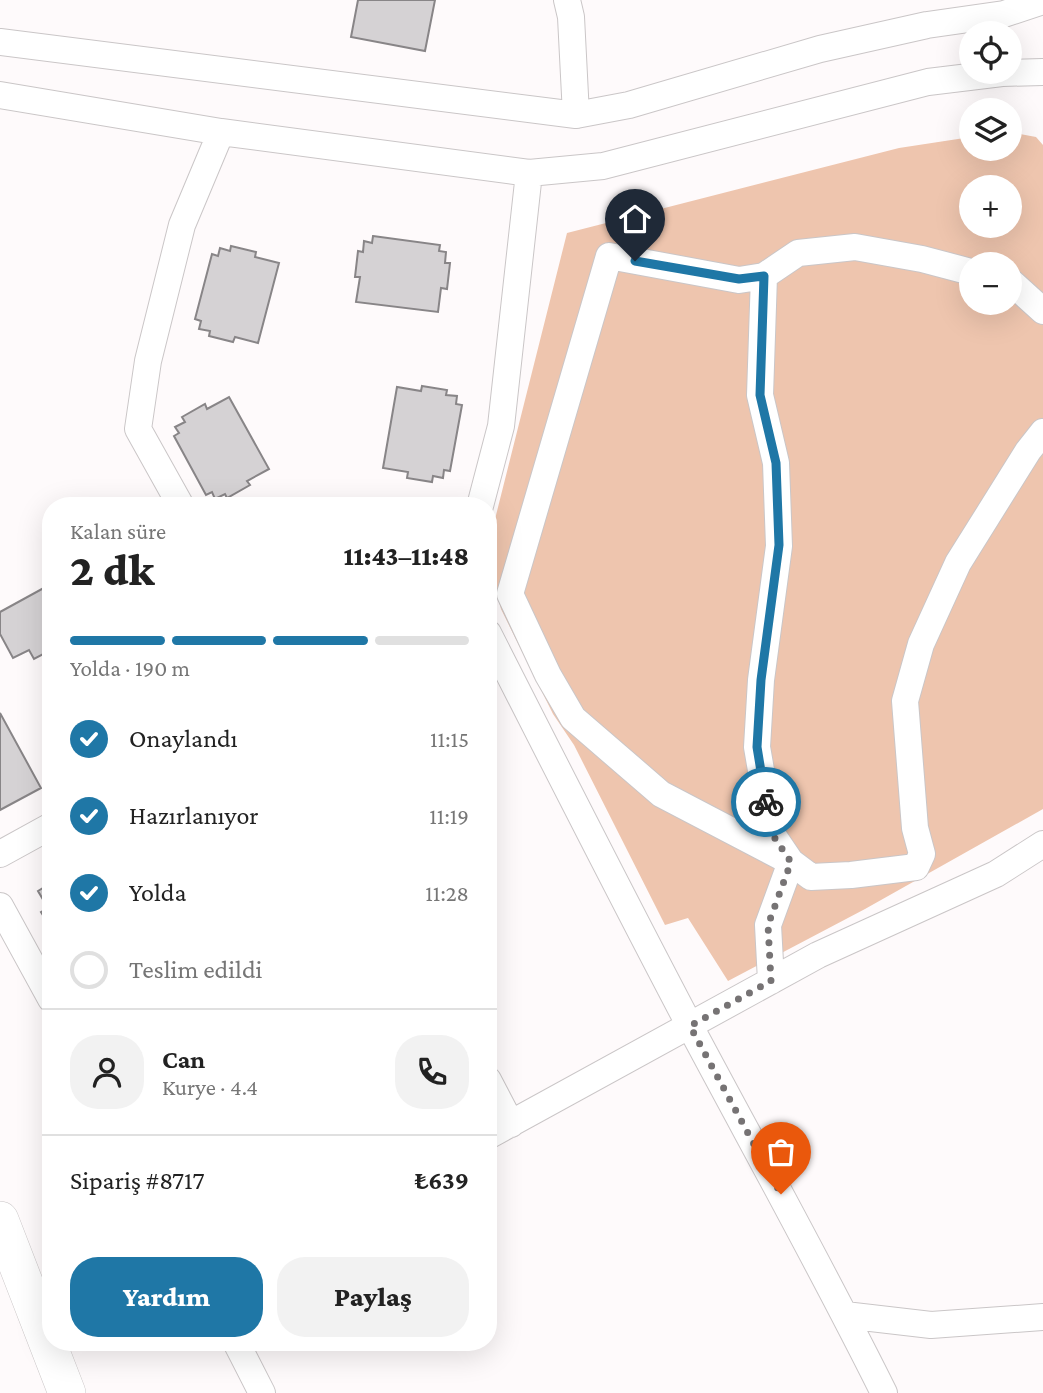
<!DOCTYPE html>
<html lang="tr">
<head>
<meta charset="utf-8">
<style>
  body { margin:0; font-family:"Crimson Pro",serif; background:#f2f2f2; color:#222; height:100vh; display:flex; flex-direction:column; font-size:26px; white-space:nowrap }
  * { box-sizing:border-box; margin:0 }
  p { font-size:23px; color:#767676 }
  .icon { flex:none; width:38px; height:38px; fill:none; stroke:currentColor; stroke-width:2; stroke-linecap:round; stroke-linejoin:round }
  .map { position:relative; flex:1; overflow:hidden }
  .drawer { position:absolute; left:42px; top:497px; width:455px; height:854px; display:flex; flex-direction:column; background:#fff; border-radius:28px; box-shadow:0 7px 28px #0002 }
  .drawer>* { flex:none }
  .tools { position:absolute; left:959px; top:21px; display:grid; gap:14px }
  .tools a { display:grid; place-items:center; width:63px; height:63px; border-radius:50%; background:#fff; box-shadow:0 7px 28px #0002; font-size:35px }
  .pin { position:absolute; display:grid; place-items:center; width:60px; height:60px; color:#fff; margin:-72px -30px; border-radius:50% 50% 50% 0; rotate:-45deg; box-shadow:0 0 7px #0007 }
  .pin .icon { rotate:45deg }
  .courier { position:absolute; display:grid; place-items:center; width:70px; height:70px; margin:-35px; border:5px solid #1f77a6; border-radius:50%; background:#fff; color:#222; box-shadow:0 2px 9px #0007 }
  .headline em { font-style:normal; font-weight:800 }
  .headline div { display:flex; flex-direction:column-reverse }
  .headline { display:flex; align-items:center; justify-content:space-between; height:119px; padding:0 28px }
  h1 { font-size:46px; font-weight:800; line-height:52px }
  .bar { display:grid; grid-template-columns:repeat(4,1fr); gap:10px 7px; align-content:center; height:84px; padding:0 28px }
  .bar i { height:9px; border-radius:5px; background:#e0e0e0 }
  .bar .selected { background:#1f77a6 }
  .bar p { grid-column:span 4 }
  .line { display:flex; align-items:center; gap:18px; padding:0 28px; border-top:2px solid #e0e0e0 }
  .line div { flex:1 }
  .round { display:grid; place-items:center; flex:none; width:74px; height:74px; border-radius:28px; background:#f2f2f2 }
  ol { padding:0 28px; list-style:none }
  li { display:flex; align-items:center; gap:21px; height:77px }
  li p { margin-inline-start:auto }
  li .icon { padding:7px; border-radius:50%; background:#1f77a6; color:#fff; stroke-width:4 }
  li:last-child { color:#767676 }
  li i { width:38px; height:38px; border:4px solid #e0e0e0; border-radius:50% }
  .action { display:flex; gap:14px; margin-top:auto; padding:14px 28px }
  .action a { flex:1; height:80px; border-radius:28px; background:#1f77a6; color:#fff; font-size:28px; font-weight:800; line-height:80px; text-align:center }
  .action a+a { background:#f2f2f2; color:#222 }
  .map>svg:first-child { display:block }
  .green { fill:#eec5ae; fill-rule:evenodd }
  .building { fill:#d5d2d4; stroke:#888587; stroke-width:2 }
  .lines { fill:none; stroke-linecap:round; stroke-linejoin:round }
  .minor-casing { stroke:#cac6c7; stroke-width:28 }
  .highway-casing { stroke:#cac6c7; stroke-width:38 }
  .minor { stroke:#fff; stroke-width:26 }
  .highway { stroke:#fff; stroke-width:37 }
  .done { stroke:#767374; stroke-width:7; stroke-dasharray:0 12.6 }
  .route { stroke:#1f77a6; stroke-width:9 }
</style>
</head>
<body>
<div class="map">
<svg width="1043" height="1393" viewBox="0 0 1043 1393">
  <rect width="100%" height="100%" fill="#fefafb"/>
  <path class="green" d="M1010 132 1036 137 1043 145V809L865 909 728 981 688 918 665 925 574 745 553 714 501 609 488 560V547L567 233 899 148 971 137V149H1010ZM971 187H1010V226H971ZM971 264H1010V303H971Z"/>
  <path class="building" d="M358 0H435L425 51 351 37Z
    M373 236 440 245 439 251 446 252 445 263H450L447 289 441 288 438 312 356 302 360 277H355L358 251 363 252 364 241 372 243Z
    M231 246 256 252 255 257 279 263 258 343 235 337 233 342 209 336 210 331 199 329 201 321 195 319 212 254 218 256 220 248 230 251Z
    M422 386 447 390 446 395 457 396 456 404 462 405 450 471 444 470 443 478 433 476 432 482 407 478 408 472 383 468 397 387 421 391Z
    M229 397 269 469 247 481 250 485 227 498 225 494 215 499 212 492 206 495 174 436 179 433 175 427 185 422 182 417 205 404 207 409Z
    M51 584V657L47 652 34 659 29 650 13 658 0 634V612Z
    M0 713 41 788 0 810Z
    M51 883V928L41 912 48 908 38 891Z"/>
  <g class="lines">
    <defs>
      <path id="minor" d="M567 0 571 17 576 115
        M0 42 576 115 629 105 820 49 927 25 1004 14 1043 1
        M0 95 221 132 529 173 603 166 928 82 1002 73 1043 72
        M764 276 798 253 855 247 922 259 971 272
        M1010 281 1043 311
        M181 506 138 429 148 361 182 225 221 132
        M480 506 501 426 529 173
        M488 633C555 765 622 897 691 1028 756 1150 823 1270 884 1393
        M0 854 51 826
        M791 862 772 834 757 747 761 680 779 546 776 463 760 395 764 276 739 280 609 256 510 594 548 675 573 718 661 794 791 862 811 877 851 875 916 867 922 854 915 828 905 701 921 644 958 563 1028 451 1043 432
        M0 906 51 999
        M771 981 768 925 791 862
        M488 1080 511 1124
        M488 1136 818 955 996 874 1043 844
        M845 1315 931 1325 1043 1317
        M236 1342 262 1393"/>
      <path id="highway" d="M0 1220 67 1393"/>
    </defs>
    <use href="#minor" class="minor-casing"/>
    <use href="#highway" class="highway-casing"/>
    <use href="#minor" class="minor"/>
    <use href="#highway" class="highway"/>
  </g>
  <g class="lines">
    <path class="done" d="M766 802 772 834 791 862 768 925 771 981 690 1026 781 1194"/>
    <path class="route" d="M635 261 739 279 764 276 760 395 776 463 779 545 761 680 757 747 766 802"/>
  </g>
</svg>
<div class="tools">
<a><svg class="icon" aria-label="locate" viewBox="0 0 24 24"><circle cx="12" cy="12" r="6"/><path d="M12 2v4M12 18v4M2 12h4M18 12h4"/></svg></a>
<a><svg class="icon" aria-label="layers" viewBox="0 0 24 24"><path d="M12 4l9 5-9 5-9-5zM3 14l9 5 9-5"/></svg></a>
<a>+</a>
<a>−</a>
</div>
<div class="pin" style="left:781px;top:1194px;background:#ea580c"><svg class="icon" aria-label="bag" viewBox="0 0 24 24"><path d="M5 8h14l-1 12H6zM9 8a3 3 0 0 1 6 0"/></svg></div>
<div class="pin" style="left:635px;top:261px;background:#1f2937"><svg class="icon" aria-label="home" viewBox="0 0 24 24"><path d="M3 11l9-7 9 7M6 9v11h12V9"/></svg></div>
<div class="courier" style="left:766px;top:802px"><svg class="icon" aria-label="bike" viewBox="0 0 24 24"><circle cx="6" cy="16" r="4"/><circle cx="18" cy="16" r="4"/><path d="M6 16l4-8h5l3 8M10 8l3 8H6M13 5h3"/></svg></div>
<section class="drawer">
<div class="headline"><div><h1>2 dk</h1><p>Kalan süre</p></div><em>11:43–11:48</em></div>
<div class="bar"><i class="selected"></i><i class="selected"></i><i class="selected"></i><i></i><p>Yolda · 190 m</p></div>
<ol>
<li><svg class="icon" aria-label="check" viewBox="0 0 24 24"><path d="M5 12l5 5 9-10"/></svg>Onaylandı<p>11:15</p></li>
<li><svg class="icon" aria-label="check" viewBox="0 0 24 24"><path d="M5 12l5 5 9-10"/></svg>Hazırlanıyor<p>11:19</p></li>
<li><svg class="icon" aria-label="check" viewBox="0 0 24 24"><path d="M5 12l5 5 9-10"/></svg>Yolda<p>11:28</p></li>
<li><i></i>Teslim edildi</li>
</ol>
<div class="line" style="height:126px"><a class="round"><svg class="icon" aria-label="person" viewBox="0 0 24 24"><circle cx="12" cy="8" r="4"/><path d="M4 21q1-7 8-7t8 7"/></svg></a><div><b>Can</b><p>Kurye · 4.4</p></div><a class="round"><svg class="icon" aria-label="phone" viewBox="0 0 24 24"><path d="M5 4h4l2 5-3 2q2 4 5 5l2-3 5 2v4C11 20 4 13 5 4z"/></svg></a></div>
<div class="line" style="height:91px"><div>Sipariş #8717</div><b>₺639</b></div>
<div class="action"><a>Yardım</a><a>Paylaş</a></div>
</section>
</div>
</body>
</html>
